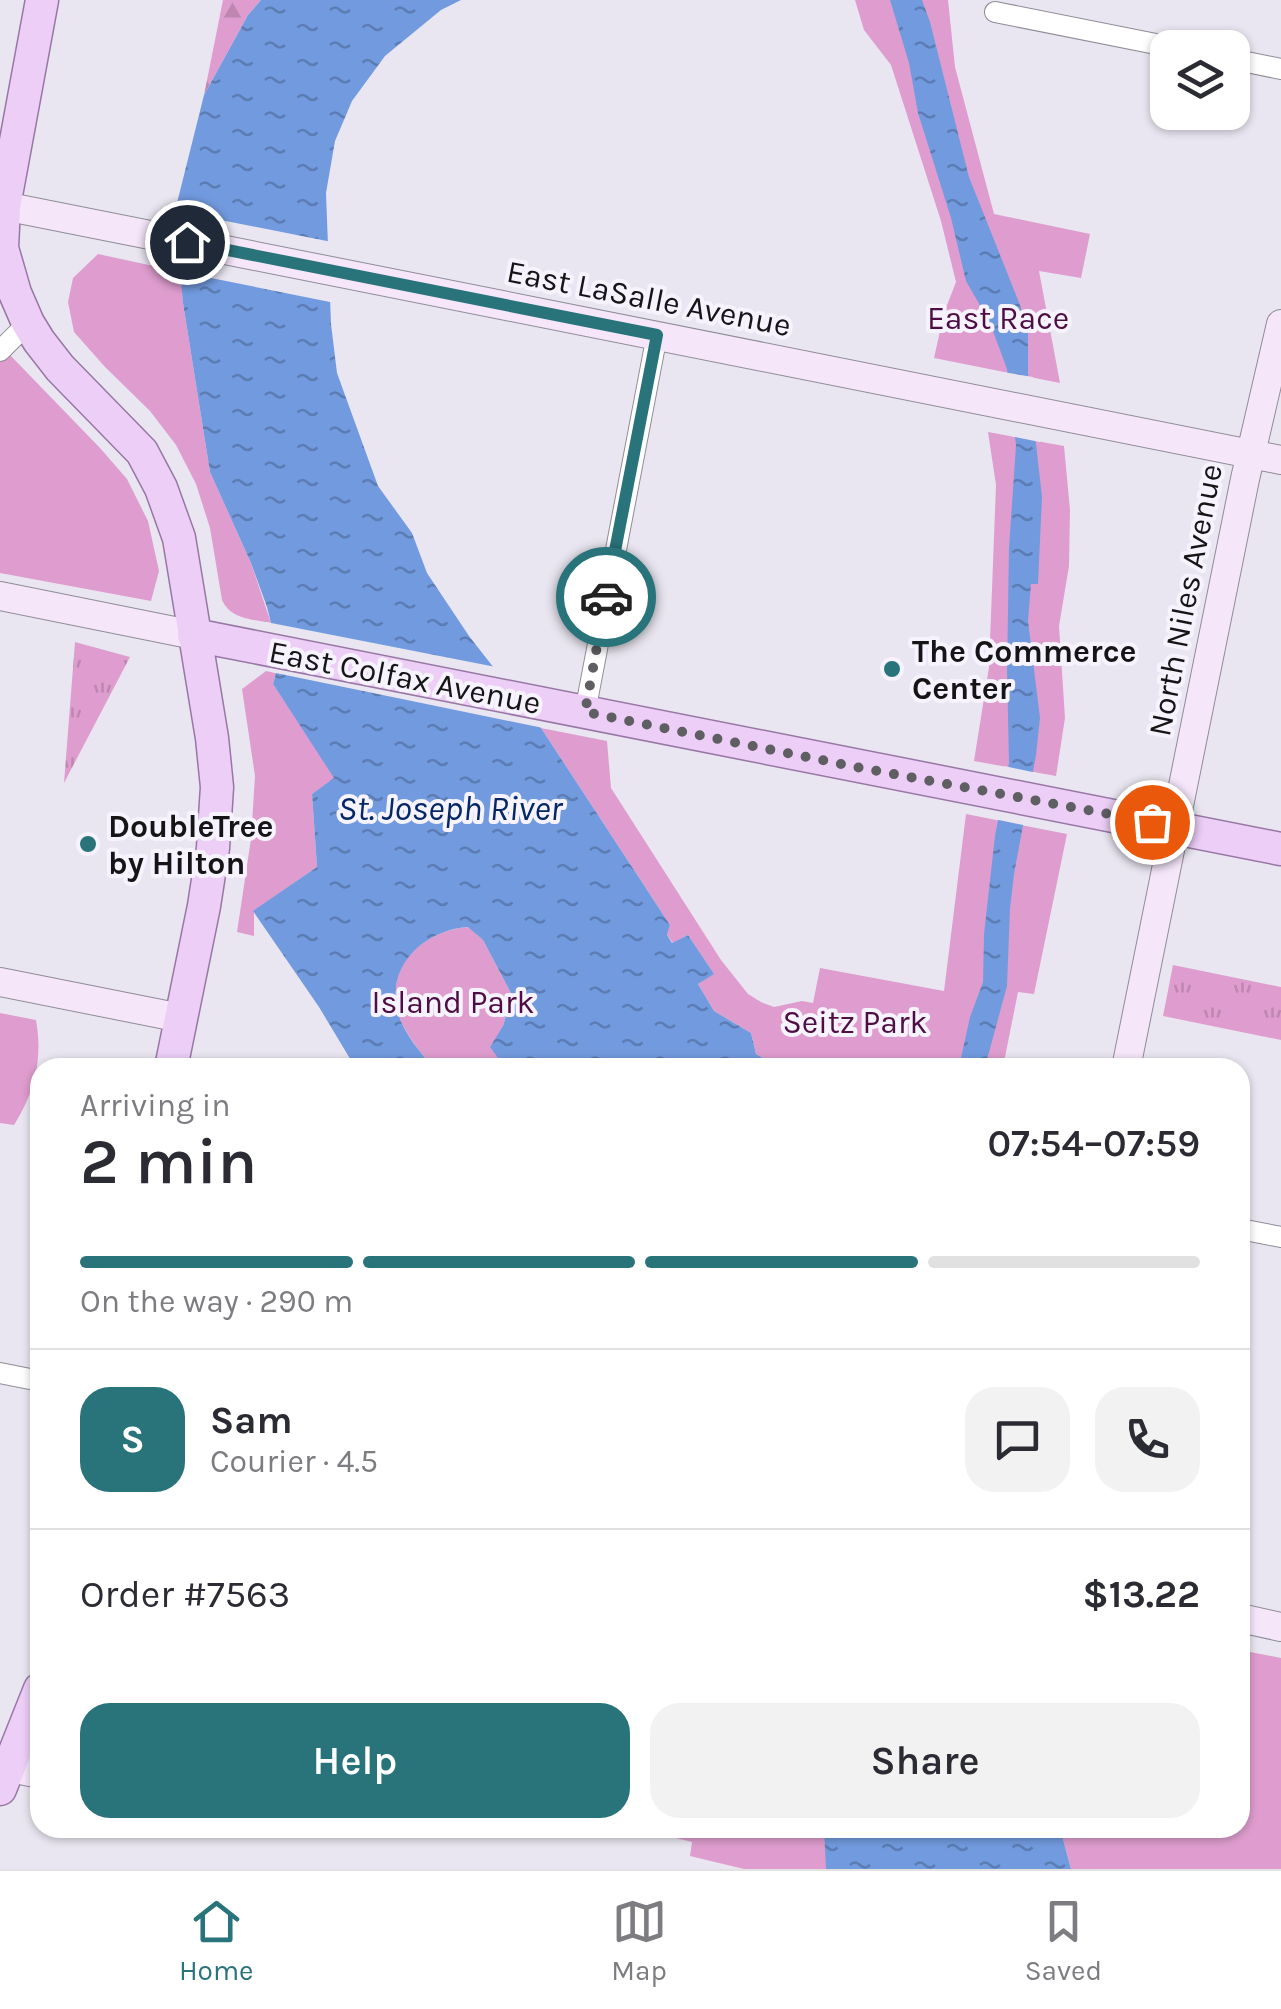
<!DOCTYPE html>
<html lang="en">
<head>
<meta charset="utf-8">
<style>
  body { margin:0; font-family:Karla,sans-serif; background:#f2f2f3; color:#2b2b33; height:100vh; display:flex; flex-direction:column; font-size:38px; white-space:nowrap }
  * { box-sizing:border-box; margin:0 }
  p { font-size:32px; color:#7c7c81 }
  .icon { flex:none; width:55px; height:55px; fill:none; stroke:currentColor; stroke-width:2; stroke-linecap:round; stroke-linejoin:round }
  .map { position:relative; flex:1; overflow:hidden }
  .drawer { position:absolute; left:30px; top:1058px; width:1220px; height:780px; display:flex; flex-direction:column; background:#fff; border-radius:30px; box-shadow:0 2px 8px #0004 }
  .drawer>* { flex:none }
  .buttons { position:absolute; left:1150px; top:30px; display:grid; gap:20px }
  .buttons a { display:grid; place-items:center; width:100px; height:100px; border-radius:20px; background:#fff; box-shadow:0 2px 8px #0004; font-size:50px }
  .pin { position:absolute; display:grid; place-items:center; width:85px; height:85px; color:#fff; margin:-42px; border:5px solid #fff; border-radius:50%; box-shadow:0 2px 10px #0007 }
  .courier { position:absolute; display:grid; place-items:center; width:100px; height:100px; margin:-50px; border:8px solid #29737a; border-radius:50%; background:#fff; color:#222; box-shadow:0 2px 12px #0007 }
  .summary em { font-style:normal; font-weight:600 }
  .summary div { display:flex; flex-direction:column-reverse }
  .summary { display:flex; align-items:center; justify-content:space-between; height:170px; padding:0 50px }
  h1 { font-size:65px; font-weight:600; line-height:75px }
  .bar { display:grid; grid-template-columns:repeat(4,1fr); gap:15px 10px; align-content:center; height:120px; padding:0 50px }
  .bar i { height:12px; border-radius:8px; background:#e1e1e2 }
  .bar .current { background:#29737a }
  .bar p { grid-column:span 4 }
  .line { display:flex; align-items:center; gap:25px; padding:0 50px; border-top:2px solid #e1e1e2 }
  .line div { flex:1 }
  .round { display:grid; place-items:center; flex:none; width:105px; height:105px; border-radius:30px; background:#f2f2f3 }
  .button { display:flex; gap:20px; margin-top:auto; padding:20px 50px }
  .button a { flex:1; height:115px; border-radius:30px; background:#29737a; color:#fff; font-size:40px; font-weight:600; line-height:115px; text-align:center }
  .button a+a { background:#f2f2f3; color:#2b2b33 }
  .tab-bar { display:flex; justify-content:space-around; align-items:center; height:140px; border-top:2px solid #e1e1e2; background:#fff; font-size:28px; color:#7c7c81 }
  .tab-bar a { display:grid; justify-items:center; gap:5px }
  .tab-bar .current { color:#29737a }
  .map>svg:first-child { display:block }
  .grass { fill:url(#grass-tufts) }
  .forest { fill:url(#forest-firs) }
  .green { fill:#de9dce }
  .water { fill:url(#water-ripples) }
  .pier { fill:#e9e6f1 }
  .lines { fill:none; stroke-linecap:round; stroke-linejoin:round }
  .street-casing { stroke:#8f8c97; stroke-width:22 }
  .secondary-casing { stroke:#8f8c97; stroke-width:30 }
  .primary-casing { stroke:#9877a4; stroke-width:35 }
  .street { stroke:#fff; stroke-width:20 }
  .secondary { stroke:#f5e6fa; stroke-width:28 }
  .primary { stroke:#eccef6; stroke-width:32 }
  .done { stroke:#5f5e63; stroke-width:10; stroke-dasharray:0 18 }
  .route { stroke:#29737a; stroke-width:12 }
  .poi-dot { fill:#29737a; stroke:#f6f3fe; stroke-width:4 }
  .labels { text-anchor:middle; stroke-width:8; stroke-linejoin:round; paint-order:stroke }
  .street-label { font-size:32px; fill:#151417; stroke:#f6f3fe }
  .park-label { font-size:32px; fill:#4e0e43; stroke:#f6f3fe }
  .poi-label { font-size:32px; font-weight:bold; fill:#151417; stroke:#f6f3fe; text-anchor:start }
  .water-label { font-size:35px; font-style:italic; fill:#052864; stroke:#f6f3fe }
</style>
</head>
<body>
<div class="map">
<svg width="1281" height="1869" viewBox="0 0 1281 1869">
  <defs>
    <pattern id="grass-tufts" width="24" height="20" patternUnits="userSpaceOnUse" patternTransform="scale(2.5)"><rect width="24" height="20" fill="#de9dce"/><path d="M3 7l-1-3M5 7V3M7 7l1-3M15 17l-1-3M17 17v-4M19 17l1-3" fill="none" stroke="#be86b0"/></pattern>
    <pattern id="forest-firs" width="22" height="20" patternUnits="userSpaceOnUse" patternTransform="scale(2.5)"><rect width="22" height="20" fill="#de9dce"/><path d="M5 1l3.5 6h-7zM16 11l3.5 6h-7z" fill="#be86b0"/></pattern>
    <pattern id="water-ripples" width="26" height="14" patternUnits="userSpaceOnUse" patternTransform="scale(2.5)"><rect width="26" height="14" fill="#729bdf"/><path d="M2 4q2-2 4 0t4 0M15 11q2-2 4 0t4 0" fill="none" stroke="#5c7db4"/></pattern>
  </defs>
  <rect width="100%" height="100%" fill="#e9e6f1"/>
  <path class="grass" d="M75 642 130 657 64 783Z
    M1173 965 1281 987V1040L1163 1016Z"/>
  <path class="forest" d="M223 0H261L248 15 204 95Z"/>
  <path class="green" d="M855 0H948L955 67 994 214 1090 234 1081 278 1039 271 1060 383 934 358 944 313 956 282 941 221 891 65 864 30Z
    M98 254 181 272 183 303 210 472 251 563 271 623C253 619 231 620 222 600L210 528 196 484 176 445 150 411 105 367 74 332 68 302 73 278Z
    M10 355 100 448 127 479 148 521 159 571 151 601 0 573V359Z
    M988 432 1064 446 1070 510 1069 566 1059 626 1065 718 1056 776 974 761 989 667 996 485Z
    M266 671 276 673 273 684 335 778 312 794 317 867 254 911V936L237 932 251 839 255 776 242 689Z
    M541 728 607 741 611 788 721 960 748 994 761 1002 774 1007 802 1001 813 1003 820 968 944 991 966 814 1067 834 1034 994 1018 992 1003 1067H771L772 1063 756 1054 751 1033 714 1011 698 984 713 973 688 935 673 943 667 935 670 925Z
    M469 927 483 940 512 995 503 1026 520 1067H432C420 1051 404 1033 398 1013 385 965 424 930 469 927Z
    M0 1013 36 1020C43 1059 35 1092 14 1125L0 1123Z
    M1240 1650 1281 1658V1869H1071L1060 1828H1240Z
    M678 1828H828L831 1869H744L690 1856 692 1842 676 1838Z"/>
  <path class="water" d="M261 0H461L441 10 385 56 352 101 335 141 326 193 331 324 337 373 378 486 412 533 427 573 469 636 541 728 670 925 667 935 672 943 688 935 714 974 698 984 714 1011 751 1033 756 1054 772 1063 771 1067 520 1068 498 1058 490 1047 503 1026 512 995 483 940 468 927C424 930 385 966 398 1013 404 1034 420 1051 432 1067H355L319 1007 253 911 317 867 312 794 334 778 273 684 276 673 271 623 267 607 251 563 210 472 183 303 175 211 204 95 248 15Z
    M890 0H922L930 22 969 177 1020 305 1028 332V373L1042 497 1038 584H1031L1028 621 1040 718 1036 755 1014 874 1010 909 1007 986 985 1067H959L970 1017 983 982 984 934 995 836 1009 763 1007 671 1009 548 1016 445 1007 369 990 323 966 281 951 218 918 113 909 63Z
    M824 1828H1060L1071 1869H826Z"/>
  <path class="pier" d="M170 210 332 242 335 303 176 271Z
    M1003 372 1033 377 1040 442 1010 436Z
    M266 622 501 668 548 729 271 672Z
    M1004 766 1037 773 1028 826 994 819Z"/>
  <g class="lines">
    <defs>
      <path id="street" d="M995 12 1176 48
        M1232 59 1281 69
        M0 351 28 323
        M585 712 657 335
        M1240 1229 1281 1237
        M0 1373 40 1381"/>
      <path id="secondary" d="M4 206 1281 460
        M0 596 194 635
        M0 982 181 1018
        M1126 1068 1245 479 1281 324
        M1240 1618 1281 1627
        M0 1766 40 1774"/>
      <path id="primary" d="M42 0 4 206 2 248 15 293 28 323 39 341 60 368 142 452 161 488 179 538 212 738 217 787 213 848 204 906 171 1068
        M194 635 1281 849
        M0 1789 40 1689"/>
    </defs>
    <use href="#street" class="street-casing"/>
    <use href="#secondary" class="secondary-casing"/>
    <use href="#primary" class="primary-casing"/>
    <use href="#street" class="street"/>
    <use href="#secondary" class="secondary"/>
    <use href="#primary" class="primary"/>
  </g>
  <g class="lines">
    <path class="done" d="M606 597 585 712 861 768 1152 822"/>
    <path class="route" d="M187 242 657 335 606 597"/>
  </g>
  <g class="poi-dot">
    <circle cx="892" cy="669" r="10"/>
    <circle cx="88" cy="844" r="10"/>
  </g>
  <g class="labels">
    <g class="street-label">
      <text transform="translate(649 298) rotate(11)" y="11">East LaSalle Avenue</text>
      <text transform="translate(1185 600) rotate(-79)" y="11">North Niles Avenue</text>
      <text transform="translate(405 677) rotate(11)" y="11">East Colfax Avenue</text>
    </g>
    <g class="park-label">
      <text x="998" y="329">East Race</text>
      <text x="453" y="1013">Island Park</text>
      <text x="855" y="1033">Seitz Park</text>
    </g>
    <g class="poi-label">
      <text x="912" y="662">The Commerce<tspan x="912" dy="37">Center</tspan></text>
      <text x="108" y="837">DoubleTree<tspan x="108" dy="37">by Hilton</tspan></text>
    </g>
    <g class="water-label">
      <text x="450" y="820">St. Joseph River</text>
    </g>
  </g>
</svg>
<div class="buttons">
<a><svg class="icon" aria-label="layers" viewBox="0 0 24 24"><path d="M12 4l9 5-9 5-9-5zM3 14l9 5 9-5"/></svg></a>
</div>
<div class="pin" style="left:1152px;top:822px;background:#ea580c"><svg class="icon" aria-label="bag" viewBox="0 0 24 24"><path d="M5 8h14l-1 12H6zM9 8a3 3 0 0 1 6 0"/></svg></div>
<div class="pin" style="left:187px;top:242px;background:#1f2937"><svg class="icon" aria-label="home" viewBox="0 0 24 24"><path d="M3 11l9-7 9 7M6 9v11h12V9"/></svg></div>
<div class="courier" style="left:606px;top:597px"><svg class="icon" aria-label="car" viewBox="0 0 24 24"><path d="M5 17H2v-5l4-1 3-4h7l3 4 3 1v5h-3M9 17h6M6 11h13"/><circle cx="7" cy="17" r="2"/><circle cx="17" cy="17" r="2"/></svg></div>
<section class="drawer">
<div class="summary"><div><h1>2 min</h1><p>Arriving in</p></div><em>07:54–07:59</em></div>
<div class="bar"><i class="current"></i><i class="current"></i><i class="current"></i><i></i><p>On the way · 290 m</p></div>
<div class="line" style="height:180px"><b class="round" style="background:#29737a;color:#fff">S</b><div><b>Sam</b><p>Courier · 4.5</p></div><a class="round"><svg class="icon" aria-label="chat" viewBox="0 0 24 24"><path d="M4 5h16v11H9l-5 4z"/></svg></a><a class="round"><svg class="icon" aria-label="phone" viewBox="0 0 24 24"><path d="M5 4h4l2 5-3 2q2 4 5 5l2-3 5 2v4C11 20 4 13 5 4z"/></svg></a></div>
<div class="line" style="height:130px"><div>Order #7563</div><b>$13.22</b></div>
<div class="button"><a>Help</a><a>Share</a></div>
</section>
</div>
<nav class="tab-bar">
<a class="current"><svg class="icon" aria-label="home" viewBox="0 0 24 24"><path d="M3 11l9-7 9 7M6 9v11h12V9"/></svg>Home</a>
<a><svg class="icon" aria-label="map" viewBox="0 0 24 24"><path d="M3 6l6-2 6 2 6-2v14l-6 2-6-2-6 2zM9 4v14M15 6v14"/></svg>Map</a>
<a><svg class="icon" aria-label="saved" viewBox="0 0 24 24"><path d="M7 4h10v16l-5-4-5 4z"/></svg>Saved</a>
</nav>
</body>
</html>
